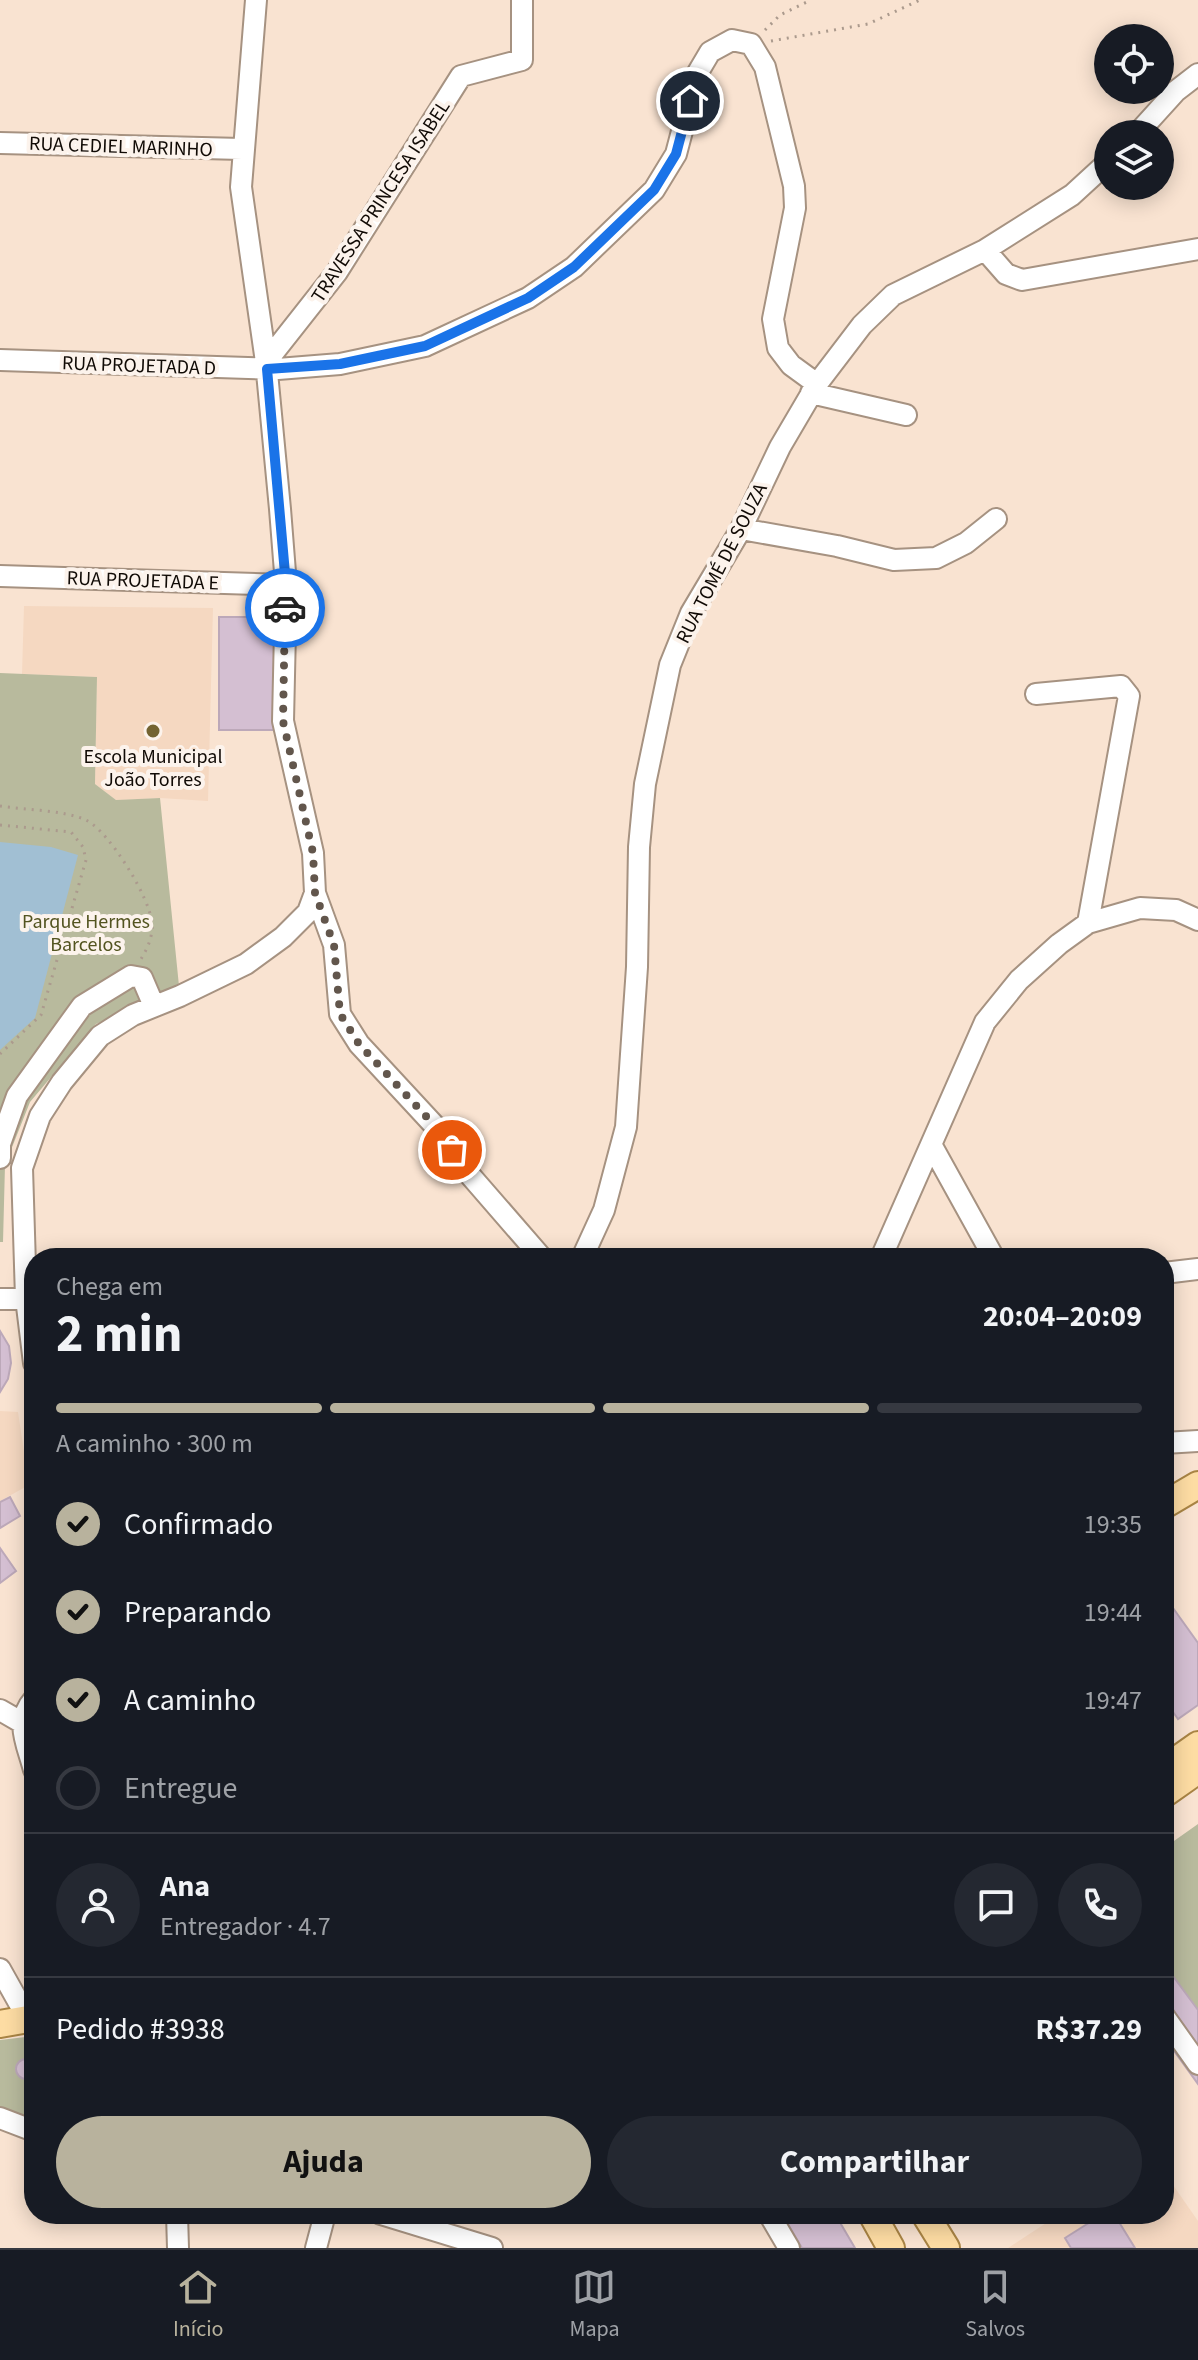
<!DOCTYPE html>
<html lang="pt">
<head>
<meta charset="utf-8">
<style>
  body { margin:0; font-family:"Source Sans 3",sans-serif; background:#242831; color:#f1f3f6; height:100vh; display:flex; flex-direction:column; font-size:30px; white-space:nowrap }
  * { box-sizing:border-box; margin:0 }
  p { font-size:26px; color:#9ea1a6 }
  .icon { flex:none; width:44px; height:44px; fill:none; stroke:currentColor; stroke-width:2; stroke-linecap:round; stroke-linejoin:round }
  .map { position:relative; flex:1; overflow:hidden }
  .side { position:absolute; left:24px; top:1248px; width:1150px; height:976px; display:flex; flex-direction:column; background:#171b24; border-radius:32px; box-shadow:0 4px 20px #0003 }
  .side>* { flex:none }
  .controls { position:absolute; left:1094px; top:24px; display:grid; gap:16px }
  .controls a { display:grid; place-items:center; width:80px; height:80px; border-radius:50%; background:#171b24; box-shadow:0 4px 20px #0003; font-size:40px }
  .pin { position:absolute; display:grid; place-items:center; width:68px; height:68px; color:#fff; margin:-34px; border:4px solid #fff; border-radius:50%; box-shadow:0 2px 8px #0007 }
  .courier { position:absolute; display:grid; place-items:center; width:80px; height:80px; margin:-40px; border:6px solid #1a73e8; border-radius:50%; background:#fff; color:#222; box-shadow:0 2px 10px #0007 }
  .headline em { font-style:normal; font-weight:700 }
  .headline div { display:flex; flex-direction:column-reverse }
  .headline { display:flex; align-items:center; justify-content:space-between; height:136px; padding:0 32px }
  h1 { font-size:52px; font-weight:700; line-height:60px }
  .bar { display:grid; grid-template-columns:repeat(4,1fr); gap:12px 8px; align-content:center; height:96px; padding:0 32px }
  .bar i { height:10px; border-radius:6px; background:#363941 }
  .bar .on { background:#b8b29d }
  .bar p { grid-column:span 4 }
  .line { display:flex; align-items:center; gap:20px; padding:0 32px; border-top:2px solid #363941 }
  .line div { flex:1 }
  .round { display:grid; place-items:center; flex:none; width:84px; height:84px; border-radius:42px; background:#242831 }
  ol { padding:0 32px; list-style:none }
  li { display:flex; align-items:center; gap:24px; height:88px }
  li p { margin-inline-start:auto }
  li .icon { padding:8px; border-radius:50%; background:#b8b29d; color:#111; stroke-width:4 }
  li:last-child { color:#9ea1a6 }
  li i { width:44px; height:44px; border:4px solid #363941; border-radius:50% }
  .primary-button { display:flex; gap:16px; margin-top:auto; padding:16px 32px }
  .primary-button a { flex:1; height:92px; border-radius:48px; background:#b8b29d; color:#111; font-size:32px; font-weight:700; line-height:92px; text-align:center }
  .primary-button a+a { background:#242831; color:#f1f3f6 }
  .tab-bar { display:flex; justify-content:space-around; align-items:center; height:112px; border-top:2px solid #363941; background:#171b24; font-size:22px; color:#9ea1a6 }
  .tab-bar a { display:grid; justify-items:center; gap:4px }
  .tab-bar .on { color:#b8b29d }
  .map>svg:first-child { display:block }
  .built { fill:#f5d8c1 }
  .green { fill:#b8ba9d }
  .water { fill:#a1bfd3 }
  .building { fill:#d4bfd2; stroke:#bca8b9; stroke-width:2 }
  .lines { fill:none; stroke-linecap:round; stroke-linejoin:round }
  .minor-casing { stroke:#a69281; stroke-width:24 }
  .major-casing { stroke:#a98444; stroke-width:30 }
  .path { stroke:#ab9a8d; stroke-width:3; stroke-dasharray:2 6; stroke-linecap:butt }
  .minor { stroke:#fff; stroke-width:20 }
  .major { stroke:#fddca3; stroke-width:26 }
  .done { stroke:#62564c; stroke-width:8; stroke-dasharray:0 14.4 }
  .route { stroke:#1a73e8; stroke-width:10 }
  .poi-dot { fill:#736331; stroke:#fcf3ec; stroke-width:3 }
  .labels { text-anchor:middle; stroke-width:8; stroke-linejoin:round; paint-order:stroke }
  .street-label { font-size:20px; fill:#100a05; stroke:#fcf3ec }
  .poi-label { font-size:20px; fill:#100a05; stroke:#fcf3ec }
  .park-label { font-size:20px; fill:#535420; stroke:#fcf3ec }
</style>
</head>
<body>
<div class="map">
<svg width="1198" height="2248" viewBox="0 0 1198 2248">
  <rect width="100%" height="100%" fill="#f9e3d1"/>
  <path class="built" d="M24 606 213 608 208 801 160 798 116 800 95 784 97 677 22 674Z
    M0 1411 18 1412 29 1485 0 1501Z
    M1164 2172 1198 2221V2248H1008L1060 2214H1164Z"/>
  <path class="green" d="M0 673 97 677 95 784 116 800 160 798 179 986 96 1024 30 1102 5 1165 3 1242H0Z
    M1198 1824V2084L1164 2037V1848Z
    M34 2036V2123L0 2111V2040Z"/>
  <path class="water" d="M0 842 51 847 78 855 35 1018 0 1050Z"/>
  <path class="building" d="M219 617H275L274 730H219Z
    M0 1331 9 1346 11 1363 8 1379 0 1392Z
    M10 1497 20 1516 0 1528V1502Z
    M0 1548 16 1571 0 1583Z
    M1173 1608 1198 1643V1705L1178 1719 1173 1712 1164 1718V1614Z
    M1164 1964 1198 2010V2084L1164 2037Z
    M16 2069a10 10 0 1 1 20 0a10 10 0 1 1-20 0Z
    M782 2214H835L855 2248H802Z
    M1103 2214H1114L1135 2248H1071L1065 2238Z"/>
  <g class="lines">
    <defs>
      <path id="minor" d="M1137 134 1176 91 1198 74
        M0 143 242 149
        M985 250 1006 274 1022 280 1198 249
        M0 360 278 369 340 364 425 346 528 298 574 267 654 190 676 154 697 74 710 52 732 40 751 44 765 67 794 186 795 208 773 319 778 348 791 365 817 384
        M266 362 337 272 461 76 522 60V0
        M811 393 906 415
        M741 529 837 546 894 560 936 558 966 543 996 519
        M0 576 286 585
        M1036 694 1121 686 1129 696 1088 923
        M315 893 334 945 340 1014 359 1044 434 1125 469 1174 542 1258
        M932 1146 994 1258
        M0 1158V1144L17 1096 82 1006 131 976 142 978 154 1006
        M582 1258 604 1210 626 1127 637 967 639 847 645 784 670 665 691 613 741 529 780 447 817 384 862 325 893 295 985 250 1072 195 1108 162
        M881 1258 985 1022 1019 980 1059 944 1088 923 1140 908 1176 910 1198 920
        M1164 1273 1198 1269
        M0 1299 34 1297
        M34 1363 26 1298 22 1168 40 1116 62 1082 100 1036 133 1015 180 996 246 964 283 937 308 912 315 893 313 853 283 721 286 585 280 509 266 362 241 187 256 0
        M1164 1443 1198 1441
        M34 1699C14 1722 27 1743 34 1770
        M0 1710 21 1722
        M0 1969 28 2019
        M1164 2016 1198 2064
        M0 2118 34 2131
        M177 2214 178 2248
        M381 2214 492 2248
        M769 2214 789 2248
        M316 2248 325 2214"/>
      <path id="major" d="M1164 1505 1198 1485
        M1164 1769 1198 1745
        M1164 1794 1198 1770
        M0 2024 34 2018
        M872 2214 891 2248
        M925 2214 946 2248"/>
    </defs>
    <use href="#minor" class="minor-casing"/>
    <use href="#major" class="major-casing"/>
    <path class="path" d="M765 30 780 15 811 0
      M771 41 868 24 920 0
      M0 806C25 810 64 810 86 820 109 831 151 899 152 924 153 937 147 949 141 959
      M0 825 71 832 83 847 86 860 41 1015 0 1054"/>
    <use href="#minor" class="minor"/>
    <use href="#major" class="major"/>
  </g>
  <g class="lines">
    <path class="done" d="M285 608 283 721 313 853 315 893 334 945 340 1014 359 1044 434 1125 452 1150"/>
    <path class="route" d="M285 608 286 585 267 369 340 364 425 346 528 298 574 267 654 190 676 154 690 101"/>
  </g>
  <circle class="poi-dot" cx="153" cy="731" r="8"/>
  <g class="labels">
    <g class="street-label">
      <text transform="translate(121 146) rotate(2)" y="7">RUA CEDIEL MARINHO</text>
      <text transform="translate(380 201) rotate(-57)" y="7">TRAVESSA PRINCESA ISABEL</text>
      <text transform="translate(139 365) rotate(2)" y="7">RUA PROJETADA D</text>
      <text transform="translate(721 563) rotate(-63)" y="7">RUA TOMÉ DE SOUZA</text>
      <text transform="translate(143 580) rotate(2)" y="7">RUA PROJETADA E</text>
    </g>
    <g class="poi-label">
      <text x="153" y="763">Escola Municipal<tspan x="153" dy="23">João Torres</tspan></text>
    </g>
    <g class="park-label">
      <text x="86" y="928">Parque Hermes<tspan x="86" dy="23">Barcelos</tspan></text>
    </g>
  </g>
</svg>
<div class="controls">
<a><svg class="icon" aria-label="locate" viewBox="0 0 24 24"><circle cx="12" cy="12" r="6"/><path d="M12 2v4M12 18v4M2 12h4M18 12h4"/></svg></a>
<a><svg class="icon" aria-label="layers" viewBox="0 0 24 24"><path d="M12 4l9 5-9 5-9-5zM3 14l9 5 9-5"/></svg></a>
</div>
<div class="pin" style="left:452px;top:1150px;background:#ea580c"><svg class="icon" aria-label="bag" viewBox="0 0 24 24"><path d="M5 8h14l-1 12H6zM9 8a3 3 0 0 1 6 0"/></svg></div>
<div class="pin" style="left:690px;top:101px;background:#1f2937"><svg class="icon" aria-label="home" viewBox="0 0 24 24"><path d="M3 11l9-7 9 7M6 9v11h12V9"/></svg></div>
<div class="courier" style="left:285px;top:608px"><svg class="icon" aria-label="car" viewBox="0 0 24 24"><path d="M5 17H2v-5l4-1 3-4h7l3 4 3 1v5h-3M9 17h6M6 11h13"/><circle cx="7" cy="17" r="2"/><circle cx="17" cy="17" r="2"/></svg></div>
<section class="side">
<div class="headline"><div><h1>2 min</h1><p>Chega em</p></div><em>20:04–20:09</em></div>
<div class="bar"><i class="on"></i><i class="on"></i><i class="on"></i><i></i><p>A caminho · 300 m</p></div>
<ol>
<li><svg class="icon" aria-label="check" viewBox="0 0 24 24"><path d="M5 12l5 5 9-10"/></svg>Confirmado<p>19:35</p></li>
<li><svg class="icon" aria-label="check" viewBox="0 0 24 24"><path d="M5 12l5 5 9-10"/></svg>Preparando<p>19:44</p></li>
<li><svg class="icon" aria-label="check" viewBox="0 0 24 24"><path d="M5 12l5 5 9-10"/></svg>A caminho<p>19:47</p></li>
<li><i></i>Entregue</li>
</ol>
<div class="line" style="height:144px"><a class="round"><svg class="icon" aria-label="person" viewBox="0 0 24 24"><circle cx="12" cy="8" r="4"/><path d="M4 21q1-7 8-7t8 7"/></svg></a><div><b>Ana</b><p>Entregador · 4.7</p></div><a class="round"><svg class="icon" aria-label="chat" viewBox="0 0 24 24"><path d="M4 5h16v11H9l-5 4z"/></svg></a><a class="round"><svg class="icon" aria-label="phone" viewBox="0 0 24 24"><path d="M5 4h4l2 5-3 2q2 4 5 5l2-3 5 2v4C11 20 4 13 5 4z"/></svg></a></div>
<div class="line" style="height:104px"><div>Pedido #3938</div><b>R$37.29</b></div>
<div class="primary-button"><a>Ajuda</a><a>Compartilhar</a></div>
</section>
</div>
<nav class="tab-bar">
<a class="on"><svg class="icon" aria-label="home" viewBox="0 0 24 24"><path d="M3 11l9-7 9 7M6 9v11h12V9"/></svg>Início</a>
<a><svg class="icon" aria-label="map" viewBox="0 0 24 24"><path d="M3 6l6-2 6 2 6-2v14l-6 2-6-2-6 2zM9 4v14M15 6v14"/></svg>Mapa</a>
<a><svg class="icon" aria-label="saved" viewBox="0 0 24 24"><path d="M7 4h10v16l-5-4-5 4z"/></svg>Salvos</a>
</nav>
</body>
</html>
